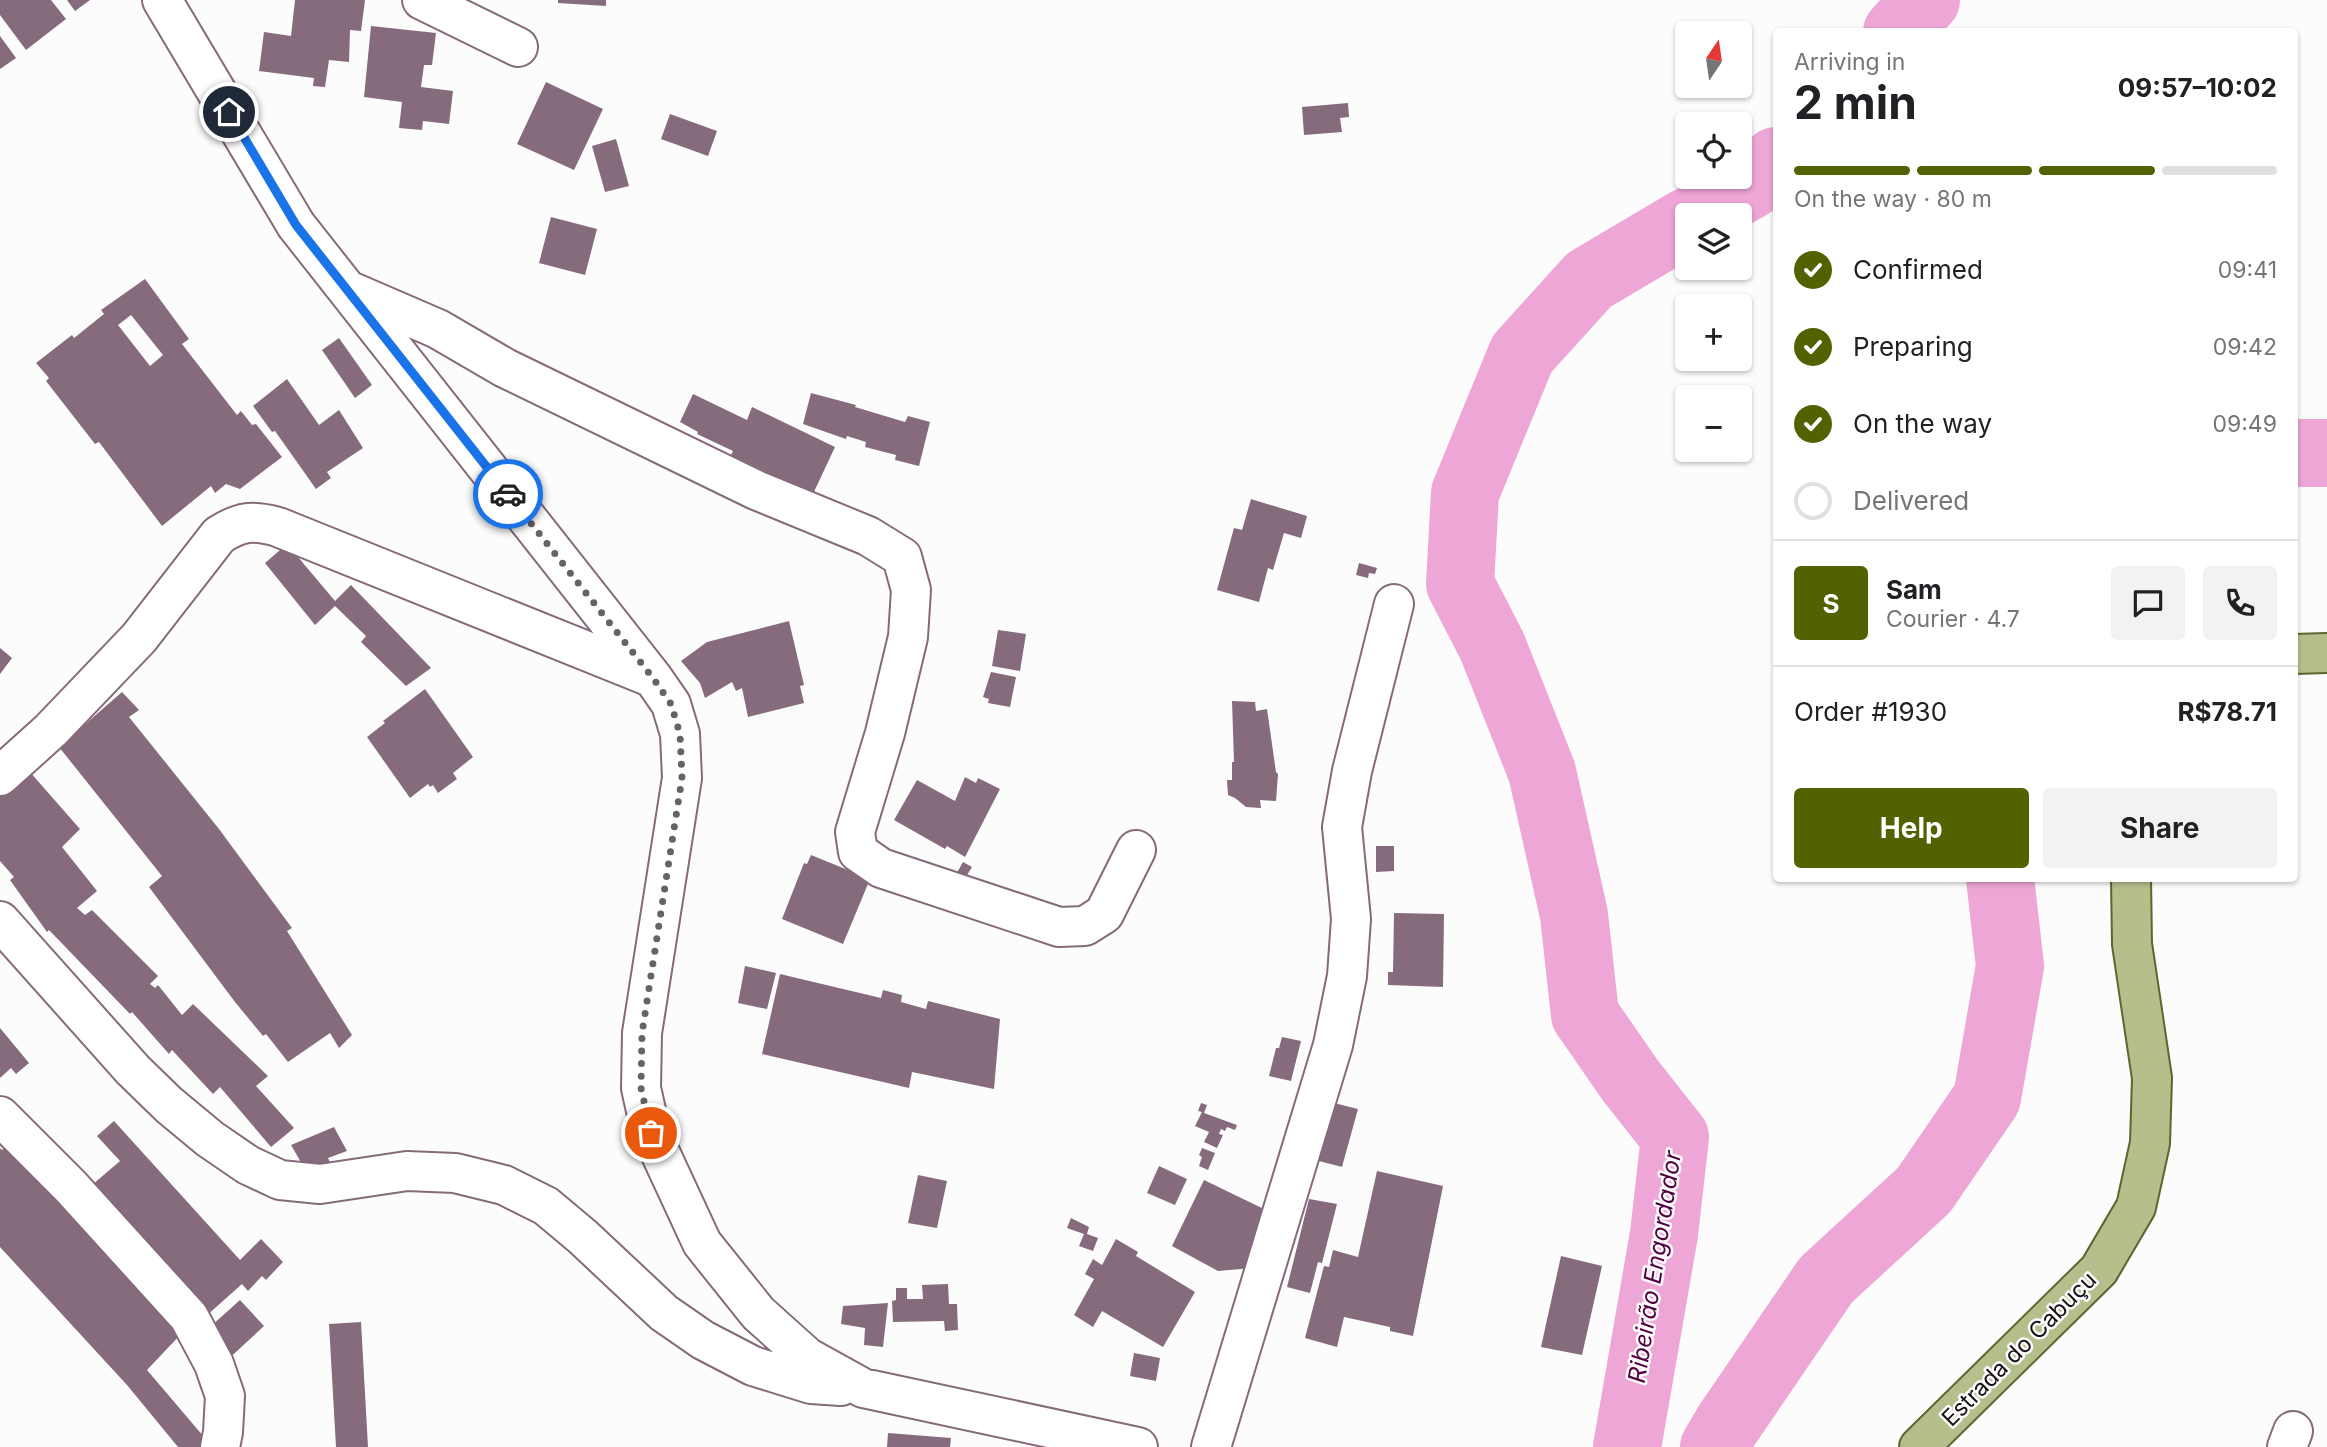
<!DOCTYPE html>
<html lang="en">
<head>
<meta charset="utf-8">
<style>
  body { margin:0; font-family:Inter,sans-serif; background:#f2f2f2; color:#202124; height:100vh; display:flex; flex-direction:column; font-size:26px; white-space:nowrap }
  * { box-sizing:border-box; margin:0 }
  p { font-size:23px; color:#757577 }
  .icon { flex:none; width:38px; height:38px; fill:none; stroke:currentColor; stroke-width:2; stroke-linecap:round; stroke-linejoin:round }
  .map { position:relative; flex:1; overflow:hidden }
  .drawer { position:absolute; left:1773px; top:28px; width:525px; height:854px; display:flex; flex-direction:column; background:#fff; border-radius:7px; box-shadow:0 2px 5px #0004 }
  .drawer>* { flex:none }
  .needle { width:46px; rotate:13deg }
  .fabs { position:absolute; left:1675px; top:21px; display:grid; gap:14px }
  .fabs a { display:grid; place-items:center; width:77px; height:77px; border-radius:7px; background:#fff; box-shadow:0 2px 5px #0004; font-size:35px }
  .pin { position:absolute; display:grid; place-items:center; width:60px; height:60px; color:#fff; margin:-30px; border:4px solid #fff; border-radius:50%; box-shadow:0 2px 7px #0007 }
  .courier { position:absolute; display:grid; place-items:center; width:70px; height:70px; margin:-35px; border:5px solid #1a73e8; border-radius:50%; background:#fff; color:#222; box-shadow:0 2px 9px #0007 }
  .head em { font-style:normal; font-weight:700 }
  .head div { display:flex; flex-direction:column-reverse }
  .head { display:flex; align-items:center; justify-content:space-between; height:119px; padding:0 21px }
  h1 { font-size:46px; font-weight:700; line-height:52px }
  .bar { display:grid; grid-template-columns:repeat(4,1fr); gap:10px 7px; align-content:center; height:84px; padding:0 21px }
  .bar i { height:9px; border-radius:5px; background:#e0e0e0 }
  .bar .current { background:#536101 }
  .bar p { grid-column:span 4 }
  .line { display:flex; align-items:center; gap:18px; padding:0 21px; border-top:2px solid #e0e0e0 }
  .line div { flex:1 }
  .round { display:grid; place-items:center; flex:none; width:74px; height:74px; border-radius:7px; background:#f2f2f2 }
  ol { padding:0 21px; list-style:none }
  li { display:flex; align-items:center; gap:21px; height:77px }
  li p { margin-inline-start:auto }
  li .icon { padding:7px; border-radius:50%; background:#536101; color:#fff; stroke-width:4 }
  li:last-child { color:#757577 }
  li i { width:38px; height:38px; border:4px solid #e0e0e0; border-radius:50% }
  .button { display:flex; gap:14px; margin-top:auto; padding:14px 21px }
  .button a { flex:1; height:80px; border-radius:7px; background:#536101; color:#fff; font-size:28px; font-weight:700; line-height:80px; text-align:center }
  .button a+a { background:#f2f2f2; color:#202124 }
  .map>svg:first-child { display:block }
  .lines { fill:none; stroke-linecap:round; stroke-linejoin:round }
  .river { stroke:#eda6d5; stroke-width:68 }
  .building { fill:#866b7c; fill-rule:evenodd }
  .minor-casing { stroke:#856a7b; stroke-width:42 }
  .major-casing { stroke:#5e652f; stroke-width:42 }
  .minor { stroke:#fff; stroke-width:38 }
  .major { stroke:#b5bf8b; stroke-width:38 }
  .done { stroke:#686166; stroke-width:7; stroke-dasharray:0 12.6 }
  .route { stroke:#1a73e8; stroke-width:9 }
  .labels { text-anchor:middle; stroke-width:5; stroke-linejoin:round; paint-order:stroke }
  .street-label { font-size:23px; fill:#180e15; stroke:#fcfcfc }
  .water-label { font-size:24px; font-style:italic; fill:#530041; stroke:#fcfcfc }
</style>
</head>
<body>
<div class="map">
<svg width="2327" height="1447" viewBox="0 0 2327 1447">
  <rect width="100%" height="100%" fill="#fcfcfc"/>
  <g class="lines">
    <path class="river" d="M1897 32 1926 0
      M1699 215 1759 180 1776 161
      M2294 453H2327
      M1627 1447 1664 1234 1675 1137 1630 1080 1585 1015 1574 915 1542 772 1492 646 1460 584 1465 493 1522 354 1589 280 1687 222
      M1714 1447 1727 1425 1826 1280 1924 1190 1987 1098 2010 966 2000 878"/>
  </g>
  <path class="building" d="M0 0H51L66 19 26 50 0 15Z
    M67 0H90L75 11Z
    M295 0H365L361 31 350 30 349 62 329 60 325 87 313 86 314 78 259 71 264 32 291 36Z
    M558 0H606V6L558 3Z
    M371 26 436 33 432 65H424L421 87 453 91 449 124 423 121 422 130 399 128 402 102 364 97Z
    M0 36 16 58 0 69Z
    M546 82 603 109 574 170 517 144Z
    M1348 103 1349 117 1340 118 1342 132 1304 135 1302 107Z
    M670 114 717 131 708 156 661 139Z
    M616 139 629 186 605 192 592 146Z
    M551 217 597 229 585 275 539 263Z
    M145 279 189 339 182 344 237 415 241 411 252 425 256 424 282 457 240 489 226 484 215 493 211 486 162 526 99 442 95 444 46 381 49 378 36 363 72 335 74 338 104 314 101 310ZM131 315 163 355 150 366 118 325Z
    M339 338 372 385 355 398 322 350Z
    M287 379 319 425 339 410 363 448 327 472 331 478 316 489 275 431 272 432 253 406Z
    M811 393 856 405 855 407 905 422 908 416 930 422 919 466 895 460 896 455 865 447 866 442 847 436 846 439 803 424Z
    M693 394 747 420 752 407 835 447 813 494 731 455 733 451 697 434 698 432 680 422Z
    M1251 499 1307 516 1301 538 1284 533 1273 570 1268 568 1259 602 1217 590 1234 528 1242 530Z
    M287 544 335 601 351 585 431 668 406 686 361 642 366 636 335 606 315 625 265 563Z
    M1359 563 1377 568 1375 574 1369 573 1368 578 1356 575Z
    M789 621 804 685 800 686 804 703 748 717 742 688 736 691 732 682 705 698 700 683 681 661 707 642Z
    M998 630 1026 634 1020 671 992 666Z
    M0 648 12 658 0 674Z
    M991 672 1016 677 1010 707 988 703 989 699 983 697Z
    M425 689 473 757 453 773 457 779 438 793 433 785 430 787 428 784 410 798 367 737 385 723 383 721Z
    M122 692 139 710 129 717 219 829 292 928 287 931 352 1035 339 1048 330 1033 288 1062 266 1034 263 1036 235 1002 149 887 162 876 59 747Z
    M1232 701 1255 702 1256 711 1267 709 1276 772 1278 774 1276 801 1260 800 1261 808 1246 807 1235 798 1228 795 1227 780H1232V762H1234Z
    M22 763 80 829 62 847 97 891 77 908 85 915 92 910 158 976 150 984 155 988 158 985 182 1015 193 1004 268 1076 256 1086 294 1128 271 1147 220 1087 213 1094 172 1050 169 1054 132 1012 130 1014 49 930 47 932 10 880 14 877 0 861V784Z
    M965 777 976 783 978 778 1000 789 965 857 947 846 945 849 894 820 917 780 955 801Z
    M1376 846H1394V871L1376 872Z
    M811 855 870 879 843 944 782 919 804 863 807 864Z
    M963 862 972 867 961 885 953 880Z
    M1394 913 1444 914 1443 987 1388 985V972H1393Z
    M745 966 776 973 767 1009 738 1003Z
    M780 974 881 998 883 990 902 995 901 1002 926 1009 928 1001 1000 1019 994 1089 912 1072 909 1088 762 1054Z
    M0 1028 29 1063 16 1074 11 1068 0 1078Z
    M1282 1037 1301 1041 1291 1081 1269 1076 1276 1048H1279Z
    M1201 1103 1207 1105 1204 1113 1237 1125 1235 1130 1227 1127 1225 1131 1221 1129 1219 1134 1223 1135 1217 1148 1204 1142 1209 1132 1195 1126 1202 1112 1198 1111Z
    M1334 1103 1358 1109 1342 1167 1319 1161Z
    M114 1121 240 1260 261 1239 283 1262 266 1280 262 1276 248 1291 242 1284 205 1317 92 1185 120 1161 97 1136Z
    M334 1127 347 1151 328 1158 333 1169 310 1178 291 1145Z
    M7 1146 181 1334 147 1370 204 1437 205 1447H178L127 1385 0 1247V1148L2 1150Z
    M1202 1148 1215 1153 1208 1170 1199 1166 1202 1157 1199 1155Z
    M1159 1166 1187 1179 1175 1205 1147 1193Z
    M1377 1171 1443 1186 1413 1336 1390 1331V1327L1344 1317 1337 1347 1305 1338 1324 1266 1329 1267 1333 1250 1358 1257Z
    M918 1175 947 1181 937 1228 908 1223Z
    M1204 1180 1268 1211 1252 1268 1218 1271 1172 1246Z
    M1309 1199 1337 1204 1322 1263 1318 1262 1310 1293 1287 1287Z
    M1071 1218 1089 1227 1087 1234 1098 1238 1093 1251 1079 1246 1084 1234 1067 1228Z
    M1116 1239 1138 1252 1136 1256 1195 1292 1163 1347 1102 1311 1093 1327 1074 1315 1094 1279 1085 1274 1093 1259 1102 1265Z
    M1561 1256 1602 1266 1582 1355 1541 1347Z
    M948 1284 949 1304H957L958 1330 945 1331 944 1321 893 1322 892 1301 896 1300V1288H907V1299H923L922 1285Z
    M240 1300 264 1326 224 1363 210 1327Z
    M888 1303 883 1347 864 1345 865 1328 841 1324 843 1306Z
    M361 1322 368 1447H336L329 1324Z
    M1134 1353 1160 1358 1156 1381 1130 1376Z
    M888 1433 951 1438 950 1447H887Z"/>
  <g class="lines">
    <defs>
      <path id="minor" d="M162 0 296 225 653 678 671 704 680 734 682 778 642 1033 641 1088 651 1133 702 1243 758 1313 807 1357 863 1388 1138 1447
        M422 0 518 47
        M350 291 438 329 505 368 756 490 868 536 902 557 911 590 908 637 885 733 855 832 858 852 881 868 1059 927 1085 926 1104 914 1136 850
        M0 776 51 730 139 638 219 535C241 521 252 520 278 527L651 677
        M0 921 133 1070 169 1105 210 1139 248 1165 280 1180 320 1184 407 1171 455 1173 504 1185 546 1206 583 1237 664 1313 703 1340 753 1366 811 1384 841 1386
        M0 1116 71 1187 189 1317 214 1364 225 1396 223 1432 220 1447
        M1211 1447 1333 1045 1347 976 1351 919 1342 827 1352 771 1394 604
        M2287 1447 2293 1431"/>
      <path id="major" d="M2294 654 2327 653
        M1919 1447 2099 1270 2136 1207 2150 1143 2152 1078 2132 944 2131 878"/>
    </defs>
    <use href="#minor" class="minor-casing"/>
    <use href="#major" class="major-casing"/>
    <use href="#minor" class="minor"/>
    <use href="#major" class="major"/>
  </g>
  <g class="lines">
    <path class="done" d="M508 494 653 678 671 704 680 734 682 778 642 1033 641 1088 651 1133"/>
    <path class="route" d="M229 112 296 225 508 494"/>
  </g>
  <g class="labels">
    <g class="street-label">
      <text transform="translate(2019 1349) rotate(-45)" y="8">Estrada do Cabuçu</text>
    </g>
    <g class="water-label">
      <text transform="translate(1655 1267) rotate(-81)" y="8">Ribeirão Engordador</text>
    </g>
  </g>
</svg>
<div class="fabs">
<a><svg class="needle" viewBox="-14 -14 28 28"><path d="M0-13l5 13h-10z" fill="#e53935"/><path d="M0 13l5-13h-10z" fill="#757577"/></svg></a>
<a><svg class="icon" aria-label="locate" viewBox="0 0 24 24"><circle cx="12" cy="12" r="6"/><path d="M12 2v4M12 18v4M2 12h4M18 12h4"/></svg></a>
<a><svg class="icon" aria-label="layers" viewBox="0 0 24 24"><path d="M12 4l9 5-9 5-9-5zM3 14l9 5 9-5"/></svg></a>
<a>+</a>
<a>−</a>
</div>
<div class="pin" style="left:651px;top:1133px;background:#ea580c"><svg class="icon" aria-label="bag" viewBox="0 0 24 24"><path d="M5 8h14l-1 12H6zM9 8a3 3 0 0 1 6 0"/></svg></div>
<div class="pin" style="left:229px;top:112px;background:#1f2937"><svg class="icon" aria-label="home" viewBox="0 0 24 24"><path d="M3 11l9-7 9 7M6 9v11h12V9"/></svg></div>
<div class="courier" style="left:508px;top:494px"><svg class="icon" aria-label="car" viewBox="0 0 24 24"><path d="M5 17H2v-5l4-1 3-4h7l3 4 3 1v5h-3M9 17h6M6 11h13"/><circle cx="7" cy="17" r="2"/><circle cx="17" cy="17" r="2"/></svg></div>
<section class="drawer">
<div class="head"><div><h1>2 min</h1><p>Arriving in</p></div><em>09:57–10:02</em></div>
<div class="bar"><i class="current"></i><i class="current"></i><i class="current"></i><i></i><p>On the way · 80 m</p></div>
<ol>
<li><svg class="icon" aria-label="check" viewBox="0 0 24 24"><path d="M5 12l5 5 9-10"/></svg>Confirmed<p>09:41</p></li>
<li><svg class="icon" aria-label="check" viewBox="0 0 24 24"><path d="M5 12l5 5 9-10"/></svg>Preparing<p>09:42</p></li>
<li><svg class="icon" aria-label="check" viewBox="0 0 24 24"><path d="M5 12l5 5 9-10"/></svg>On the way<p>09:49</p></li>
<li><i></i>Delivered</li>
</ol>
<div class="line" style="height:126px"><b class="round" style="background:#536101;color:#fff">S</b><div><b>Sam</b><p>Courier · 4.7</p></div><a class="round"><svg class="icon" aria-label="chat" viewBox="0 0 24 24"><path d="M4 5h16v11H9l-5 4z"/></svg></a><a class="round"><svg class="icon" aria-label="phone" viewBox="0 0 24 24"><path d="M5 4h4l2 5-3 2q2 4 5 5l2-3 5 2v4C11 20 4 13 5 4z"/></svg></a></div>
<div class="line" style="height:91px"><div>Order #1930</div><b>R$78.71</b></div>
<div class="button"><a>Help</a><a>Share</a></div>
</section>
</div>
</body>
</html>
